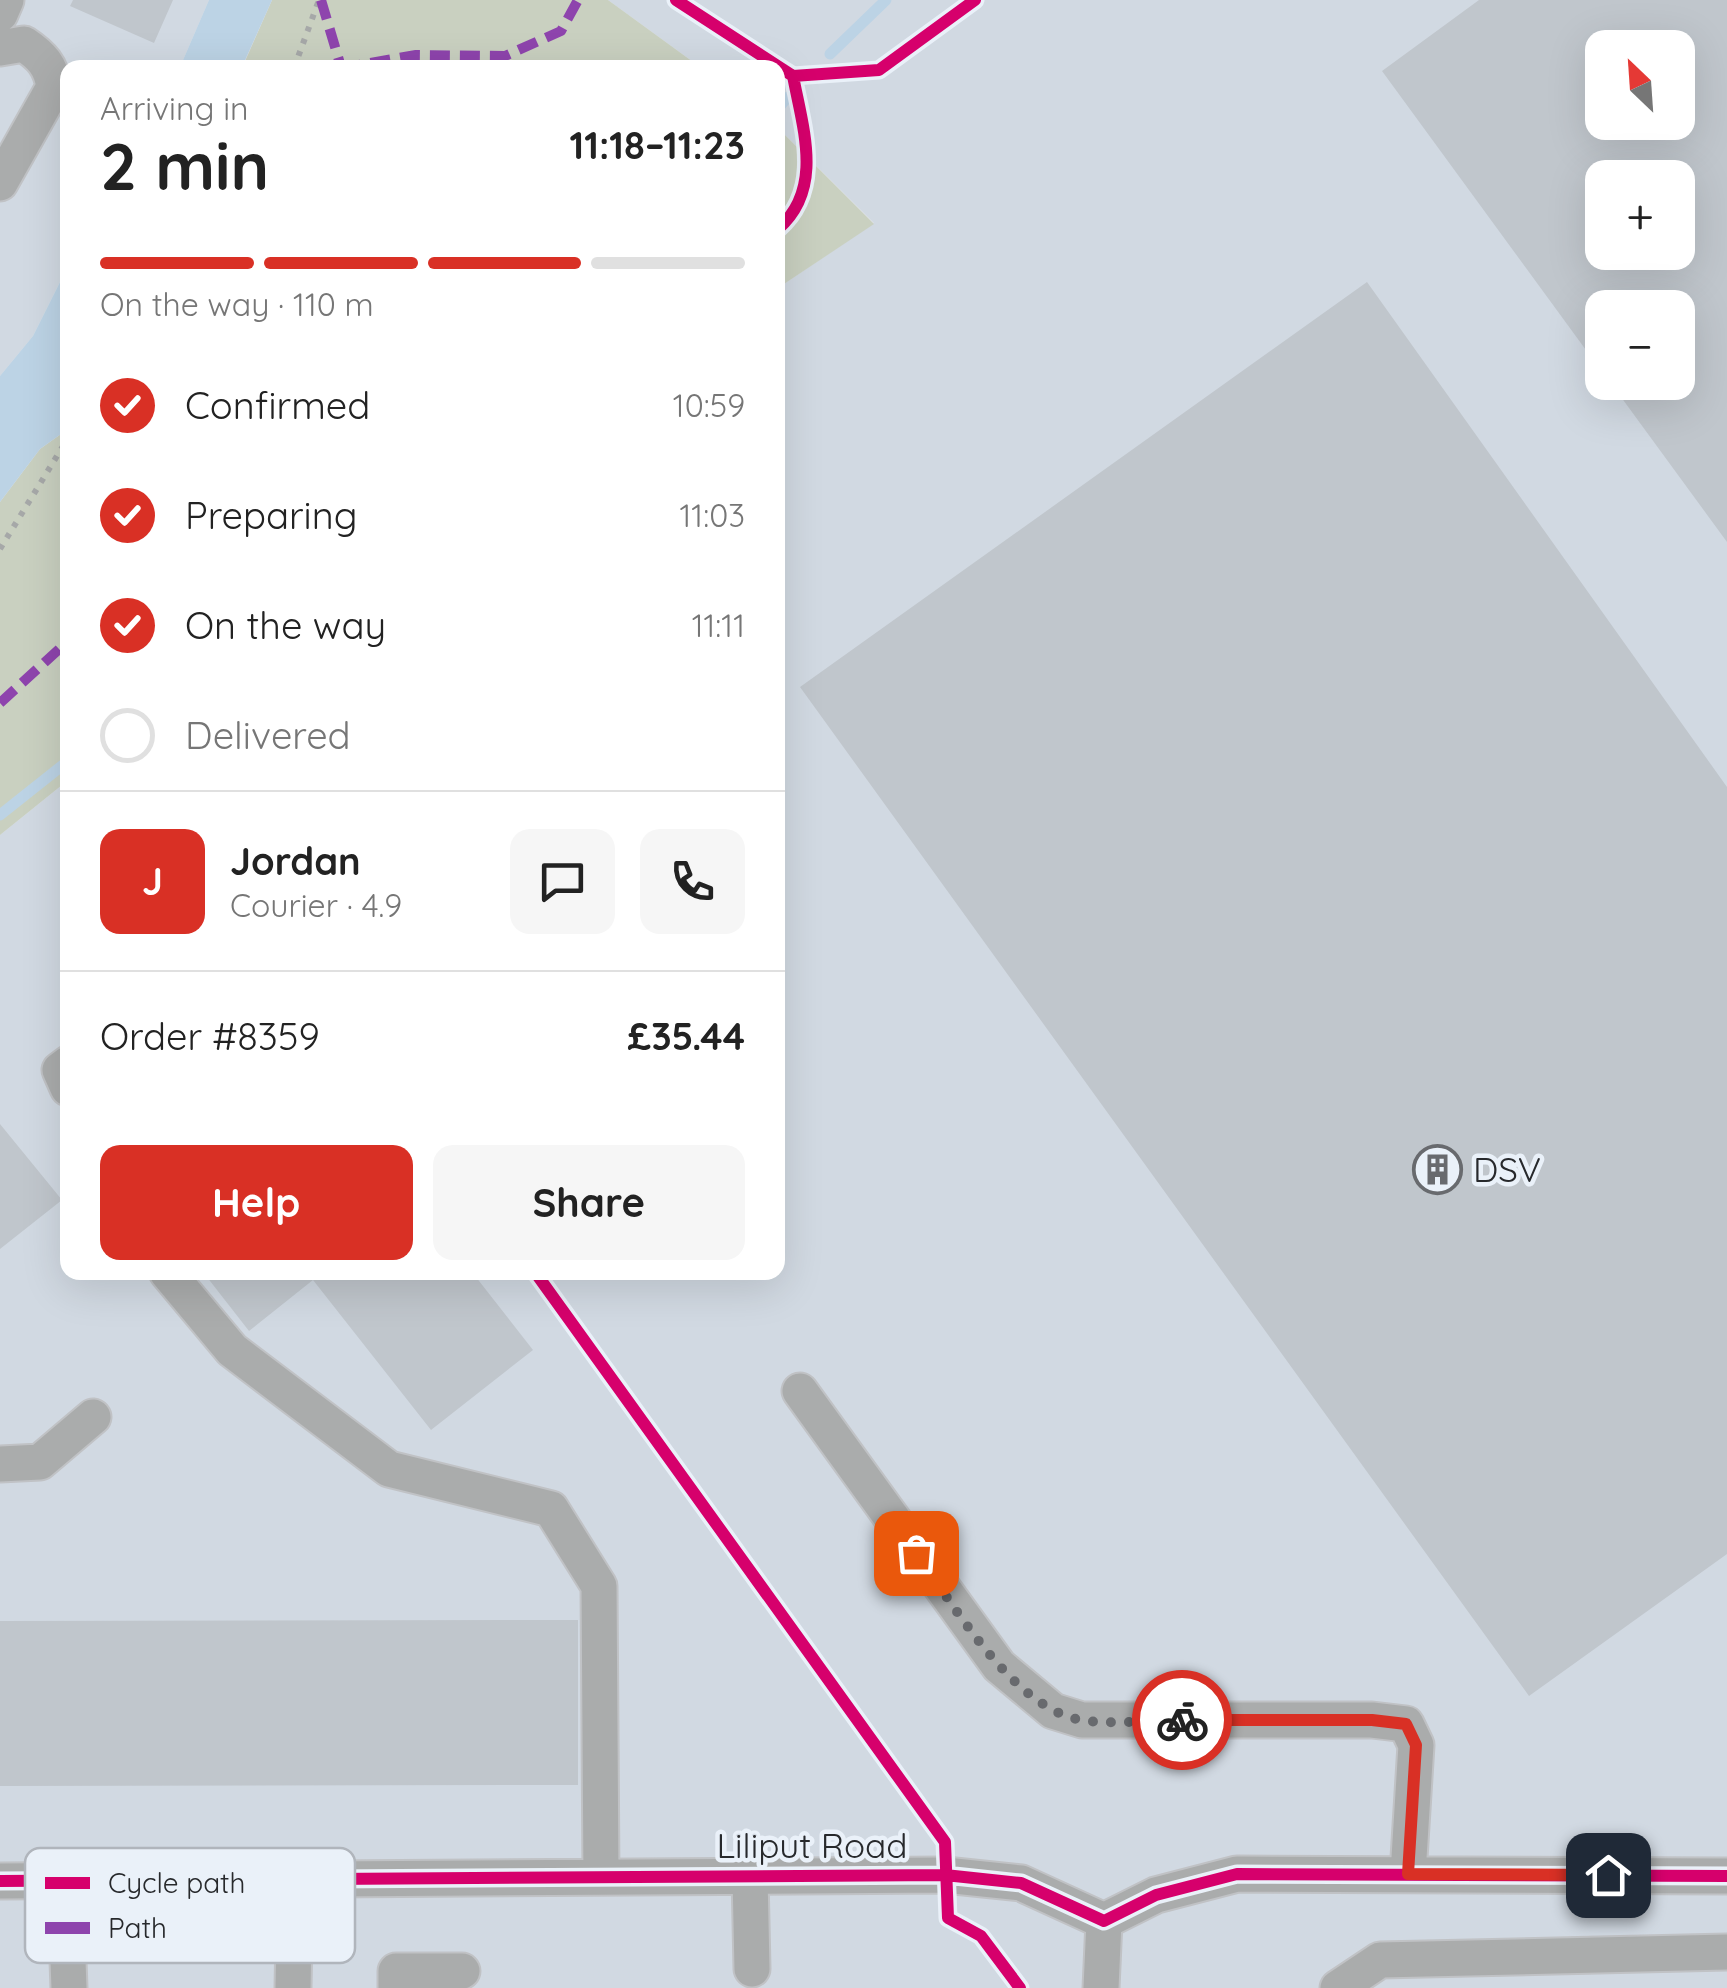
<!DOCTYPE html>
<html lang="en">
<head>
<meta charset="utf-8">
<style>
  body { margin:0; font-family:Quicksand,sans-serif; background:#f6f6f6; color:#222; height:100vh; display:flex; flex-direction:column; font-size:38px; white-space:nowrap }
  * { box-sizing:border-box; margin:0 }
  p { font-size:32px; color:#767676 }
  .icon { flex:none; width:55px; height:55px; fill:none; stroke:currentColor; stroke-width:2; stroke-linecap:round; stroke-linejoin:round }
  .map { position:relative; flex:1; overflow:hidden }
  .panel { position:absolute; left:60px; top:60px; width:725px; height:1220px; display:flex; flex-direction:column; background:#fff; border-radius:20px; box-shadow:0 10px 40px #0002 }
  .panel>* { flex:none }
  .needle { width:65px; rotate:335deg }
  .controls { position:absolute; left:1585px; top:30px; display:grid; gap:20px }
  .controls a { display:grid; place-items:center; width:110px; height:110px; border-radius:20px; background:#fff; box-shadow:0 10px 40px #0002; font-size:50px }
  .pin { position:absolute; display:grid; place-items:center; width:85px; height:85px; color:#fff; margin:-42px; border-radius:20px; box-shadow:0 5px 15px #0006 }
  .courier { position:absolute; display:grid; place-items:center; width:100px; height:100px; margin:-50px; border:8px solid #d93025; border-radius:50%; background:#fff; color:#222; box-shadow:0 2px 12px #0007 }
  .headline em { font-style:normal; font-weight:800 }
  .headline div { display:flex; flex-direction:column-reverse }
  .headline { display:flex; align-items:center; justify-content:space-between; height:170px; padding:0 40px }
  h1 { font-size:65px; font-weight:800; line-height:75px }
  .bar { display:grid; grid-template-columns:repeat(4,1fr); gap:15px 10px; align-content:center; height:120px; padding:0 40px }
  .bar i { height:12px; border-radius:8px; background:#e0e0e0 }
  .bar .current { background:#d93025 }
  .bar p { grid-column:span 4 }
  .line { display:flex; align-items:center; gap:25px; padding:0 40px; border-top:2px solid #e0e0e0 }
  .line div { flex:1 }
  .round { display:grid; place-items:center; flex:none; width:105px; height:105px; border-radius:20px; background:#f6f6f6 }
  ol { padding:0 40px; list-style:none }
  li { display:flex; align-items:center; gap:30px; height:110px }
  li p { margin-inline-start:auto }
  li .icon { padding:10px; border-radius:50%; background:#d93025; color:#fff; stroke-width:4 }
  li:last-child { color:#767676 }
  li i { width:55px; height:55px; border:5px solid #e0e0e0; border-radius:50% }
  .action { display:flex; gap:20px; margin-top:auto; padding:20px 40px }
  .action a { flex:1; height:115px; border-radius:20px; background:#d93025; color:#fff; font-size:40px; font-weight:800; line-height:115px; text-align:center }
  .action a+a { background:#f6f6f6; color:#222 }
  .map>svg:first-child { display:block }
  .built { fill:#d1d9e2; fill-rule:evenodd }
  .green { fill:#c9d0c0 }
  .water { fill:#bcd3e5 }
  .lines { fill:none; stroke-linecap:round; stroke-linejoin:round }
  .stream { stroke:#bcd3e5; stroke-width:11 }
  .building { fill:#c0c6cc; fill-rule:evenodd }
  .minor-casing { stroke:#c0c2c5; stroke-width:39 }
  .path { stroke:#a6a8a8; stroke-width:6; stroke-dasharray:5 8; stroke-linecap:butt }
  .minor { stroke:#aaacac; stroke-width:35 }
  .quiet { stroke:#8e44ad; stroke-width:10; stroke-dasharray:20 10; stroke-linecap:butt }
  .cycleway-casing { stroke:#eaf1f9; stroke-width:19 }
  .cycleway { stroke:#d6006c; stroke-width:12 }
  .done { stroke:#686a6e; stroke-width:10; stroke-dasharray:0 18 }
  .route { stroke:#d93025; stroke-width:12 }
  .labels { text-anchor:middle; stroke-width:9; stroke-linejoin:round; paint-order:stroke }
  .poi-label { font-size:35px; fill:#27292c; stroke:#eaf1f9; text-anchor:start }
  .street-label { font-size:35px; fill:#27292c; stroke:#eaf1f9 }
  .key { fill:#eaf1f9; stroke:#b0b5bc; stroke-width:2.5 }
  .key-label { font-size:28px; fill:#27292c }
</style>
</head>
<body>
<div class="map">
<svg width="1727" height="1988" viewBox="0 0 1727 1988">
  <rect width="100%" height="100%" fill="#e0e4e8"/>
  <path class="built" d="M0 0H209L180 67 68 68 67 268 33 336 0 376Z
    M608 0H1727V1988H0V835L67 781 68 1272H778V288L874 223 778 128V68L700 67ZM1602 48H1678V122H1602ZM1602 178H1678V252H1602ZM1602 308H1678V382H1602Z"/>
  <path class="green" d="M272 0H608L700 67 242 68Z
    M778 128 874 224 778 288Z
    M67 422V781L0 835V502L40 449 61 434Z"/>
  <path class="water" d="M209 0H272L242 67H180Z
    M67 268V422L61 434 40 449 0 502V376L33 336Z"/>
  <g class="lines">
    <path class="stream" d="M830 54 886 0
      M778 108 788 97
      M0 815 68 761"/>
  </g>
  <path class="building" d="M73 0H173L154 43 70 6Z
    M1479 0H1727V542L1610 382H1678V308H1602V372L1382 71ZM1602 48H1678V122H1602ZM1602 178H1678V252H1602Z
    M1367 282 1727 787V1554L1529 1696 800 687Z
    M0 1124 62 1200 0 1249Z
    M203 1272H472L533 1350 431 1430 313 1280 249 1331Z
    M578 1620V1785L0 1786V1621Z"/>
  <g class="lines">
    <defs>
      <path id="minor" d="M0 14 6 0
        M0 48 24 44C42 56 51 66 54 87L0 183
        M68 1064 60 1070 68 1088
        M167 1272 232 1350 389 1469 551 1509 599 1586 601 1877
        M800 1391 999 1666 1053 1711 1082 1720H1372L1406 1724 1416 1745 1408 1874
        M0 1464 40 1462 93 1417
        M750 1876 752 1969
        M65 1880 69 1988
        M0 1881 945 1875 1021 1883 1104 1921 1156 1895 1237 1874 1727 1876
        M293 1988 295 1879
        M396 1988V1971H462
        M1101 1988 1104 1921
        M1338 1988 1380 1960 1727 1952"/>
    </defs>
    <use href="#minor" class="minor-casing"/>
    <path class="path" d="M294 68 319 0
      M0 549 68 438"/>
    <use href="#minor" class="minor"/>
    <path class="quiet" d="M321 0 341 67
      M341 68 416 55 505 56 561 31 578 0
      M0 703 68 641"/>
    <defs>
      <path id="cycleway" d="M676 0 793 76C803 129 824 189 778 229
        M793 76 879 70 975 0
        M535 1272 945 1842 948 1918 981 1936 1020 1988
        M0 1881 945 1875 1021 1883 1104 1921 1156 1895 1237 1874 1727 1876"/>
    </defs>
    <use href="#cycleway" class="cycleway-casing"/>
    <use href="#cycleway" class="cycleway"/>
  </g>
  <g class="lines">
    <path class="done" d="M916 1553C954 1605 1013 1708 1081 1720 1113 1725 1149 1720 1182 1720"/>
    <path class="route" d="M1182 1720H1372L1406 1724 1416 1745 1408 1874 1608 1875"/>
  </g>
  <defs>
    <symbol id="building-ring" viewBox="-11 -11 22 22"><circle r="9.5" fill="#eaf1f9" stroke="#686a6e" stroke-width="1.5"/><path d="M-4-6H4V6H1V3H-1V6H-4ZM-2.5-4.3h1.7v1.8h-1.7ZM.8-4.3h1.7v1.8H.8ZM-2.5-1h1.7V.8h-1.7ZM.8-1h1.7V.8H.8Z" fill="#686a6e"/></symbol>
  </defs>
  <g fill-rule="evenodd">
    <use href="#building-ring" x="1410" y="1142" width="55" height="55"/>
  </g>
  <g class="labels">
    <g class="poi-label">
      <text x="1473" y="1182">DSV</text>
    </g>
    <g class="street-label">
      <text x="812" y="1858">Liliput Road</text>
    </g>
  </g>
  <rect x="25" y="1848" width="330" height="115" rx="15" class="key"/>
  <rect x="45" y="1877" width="45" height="12" fill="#d6006c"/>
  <rect x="45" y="1922" width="45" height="12" fill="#8e44ad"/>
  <g class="key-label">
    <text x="108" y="1893">Cycle path</text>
    <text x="108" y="1938">Path</text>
  </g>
</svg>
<div class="controls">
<a><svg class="needle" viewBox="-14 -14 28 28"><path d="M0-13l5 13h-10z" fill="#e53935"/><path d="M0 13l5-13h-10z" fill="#767676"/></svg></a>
<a>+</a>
<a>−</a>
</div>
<div class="pin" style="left:916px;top:1553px;background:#ea580c"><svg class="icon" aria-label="bag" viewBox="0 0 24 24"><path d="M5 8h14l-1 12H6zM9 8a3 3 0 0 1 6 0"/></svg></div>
<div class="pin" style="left:1608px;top:1875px;background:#1f2937"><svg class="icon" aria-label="home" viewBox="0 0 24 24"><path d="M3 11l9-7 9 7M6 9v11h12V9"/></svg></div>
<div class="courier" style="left:1182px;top:1720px"><svg class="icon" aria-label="bike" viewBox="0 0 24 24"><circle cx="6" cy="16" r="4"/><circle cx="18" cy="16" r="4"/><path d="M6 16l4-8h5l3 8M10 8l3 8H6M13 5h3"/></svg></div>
<section class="panel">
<div class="headline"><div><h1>2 min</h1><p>Arriving in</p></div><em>11:18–11:23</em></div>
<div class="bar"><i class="current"></i><i class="current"></i><i class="current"></i><i></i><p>On the way · 110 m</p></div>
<ol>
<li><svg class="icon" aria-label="check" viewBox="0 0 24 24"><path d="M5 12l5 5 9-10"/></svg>Confirmed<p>10:59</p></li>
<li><svg class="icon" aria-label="check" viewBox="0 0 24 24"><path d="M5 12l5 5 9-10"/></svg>Preparing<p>11:03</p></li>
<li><svg class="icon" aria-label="check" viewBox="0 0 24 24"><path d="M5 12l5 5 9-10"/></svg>On the way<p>11:11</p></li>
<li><i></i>Delivered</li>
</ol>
<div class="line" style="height:180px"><b class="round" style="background:#d93025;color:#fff">J</b><div><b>Jordan</b><p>Courier · 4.9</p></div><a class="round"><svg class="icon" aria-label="chat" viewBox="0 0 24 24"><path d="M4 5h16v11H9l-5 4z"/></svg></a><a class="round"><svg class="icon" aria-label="phone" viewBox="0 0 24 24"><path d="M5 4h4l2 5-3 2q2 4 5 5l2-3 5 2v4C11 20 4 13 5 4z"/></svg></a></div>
<div class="line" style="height:130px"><div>Order #8359</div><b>£35.44</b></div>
<div class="action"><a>Help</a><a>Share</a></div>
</section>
</div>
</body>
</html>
